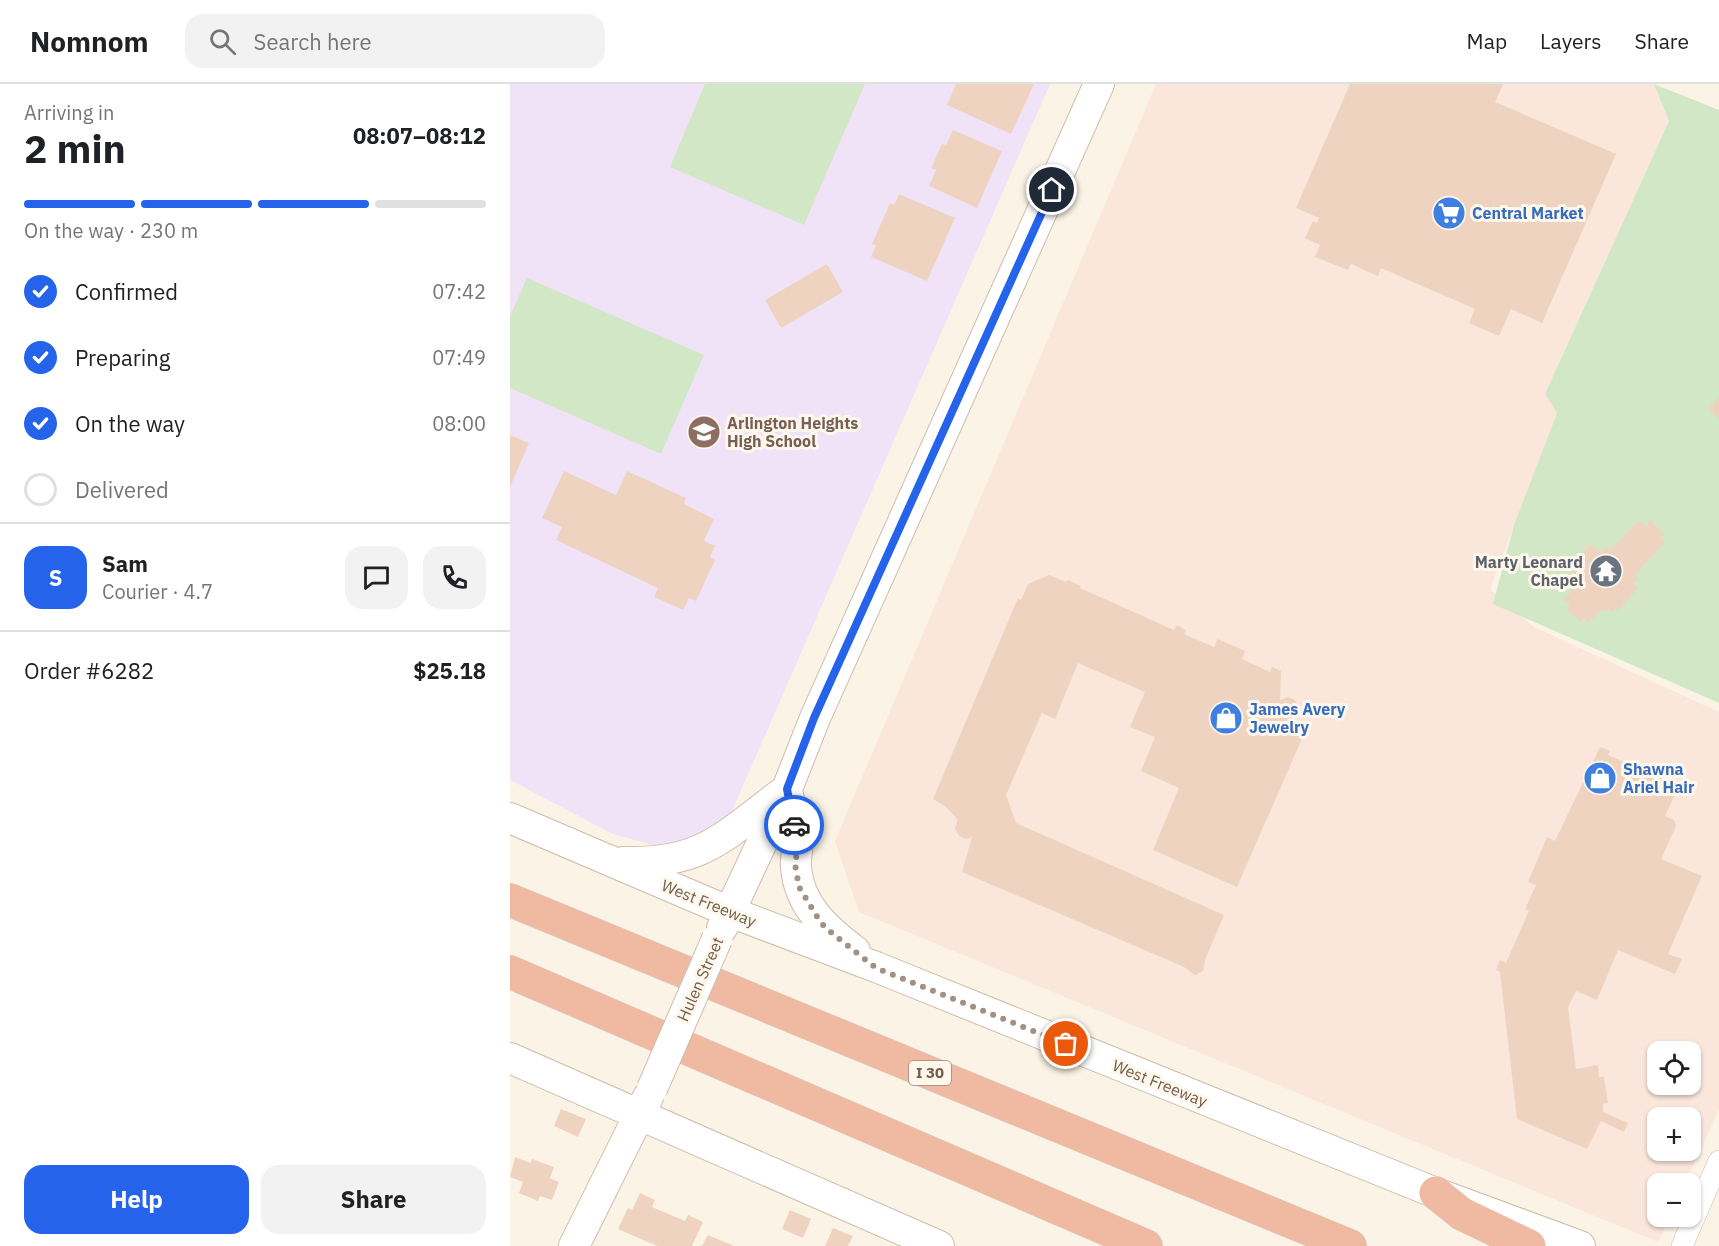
<!DOCTYPE html>
<html lang="en">
<head>
<meta charset="utf-8">
<style>
  body { margin:0; font-family:"IBM Plex Sans",sans-serif; background:#f2f2f2; color:#202124; height:100vh; display:flex; flex-direction:column; font-size:22px; white-space:nowrap }
  * { box-sizing:border-box; margin:0 }
  p { font-size:20px; color:#757577 }
  .icon { flex:none; width:33px; height:33px; fill:none; stroke:currentColor; stroke-width:2; stroke-linecap:round; stroke-linejoin:round }
  .map { position:relative; flex:1; overflow:hidden }
  .sheet { display:flex; flex-direction:column; background:#fff; width:510px }
  .sheet>* { flex:none }
  .tools { position:absolute; left:1137px; top:957px; display:grid; gap:12px }
  .tools a { display:grid; place-items:center; width:54px; height:54px; border-radius:12px; background:#fff; box-shadow:0 2px 4px #0004; font-size:30px }
  .pin { position:absolute; display:grid; place-items:center; width:51px; height:51px; color:#fff; margin:-26px; border:3px solid #fff; border-radius:50%; box-shadow:0 2px 6px #0007 }
  .courier { position:absolute; display:grid; place-items:center; width:60px; height:60px; margin:-30px; border:4px solid #2563eb; border-radius:50%; background:#fff; color:#222; box-shadow:0 2px 8px #0007 }
  .headline em { font-style:normal; font-weight:700 }
  .headline div { display:flex; flex-direction:column-reverse }
  .headline { display:flex; align-items:center; justify-content:space-between; height:102px; padding:0 24px }
  h1 { font-size:39px; font-weight:700; line-height:45px }
  .bar { display:grid; grid-template-columns:repeat(4,1fr); gap:9px 6px; align-content:center; height:72px; padding:0 24px }
  .bar i { height:8px; border-radius:4px; background:#e0e0e0 }
  .bar .selected { background:#2563eb }
  .bar p { grid-column:span 4 }
  .line { display:flex; align-items:center; gap:15px; padding:0 24px; border-top:2px solid #e0e0e0 }
  .line div { flex:1 }
  .round { display:grid; place-items:center; flex:none; width:63px; height:63px; border-radius:18px; background:#f2f2f2 }
  ol { padding:0 24px; list-style:none }
  li { display:flex; align-items:center; gap:18px; height:66px }
  li p { margin-inline-start:auto }
  li .icon { padding:6px; border-radius:50%; background:#2563eb; color:#fff; stroke-width:4 }
  li:last-child { color:#757577 }
  li i { width:33px; height:33px; border:3px solid #e0e0e0; border-radius:50% }
  .button { display:flex; gap:12px; margin-top:auto; padding:12px 24px }
  .button a { flex:1; height:69px; border-radius:18px; background:#2563eb; color:#fff; font-size:24px; font-weight:700; line-height:69px; text-align:center }
  .button a+a { background:#f2f2f2; color:#202124 }
  header { display:flex; align-items:center; gap:36px; box-sizing:border-box; height:84px; padding:0 30px; background:#fff; border-bottom:2px solid #e0e0e0 }
  header strong { font-size:28px }
  nav { display:flex; gap:33px; margin-inline-start:auto; font-size:21px }
  .search { width:420px; height:54px; background:#f2f2f2; display:flex; align-items:center; gap:15px; box-sizing:border-box; padding:0 21px; border-radius:18px; color:#757577; font-size:22px }
  main { display:flex; flex:1; min-height:0 }
  .map>svg:first-child { display:block }
  .commercial { fill:#fae6db; fill-rule:evenodd }
  .education { fill:#f1e3f7 }
  .green { fill:#d2e7c6 }
  .building { fill:#eed4c0 }
  .lines { fill:none; stroke-linecap:round; stroke-linejoin:round }
  .street-casing { stroke:#ccbcad; stroke-width:22 }
  .secondary-casing { stroke:#cebcab; stroke-width:32 }
  .highway-casing { stroke:#d8d1cd; stroke-width:34 }
  .street { stroke:#fff; stroke-width:21 }
  .secondary { stroke:#fff; stroke-width:30 }
  .highway { stroke:#f0baa2; stroke-width:33 }
  .secondary-bridge-casing { stroke:#cebcab; stroke-width:32; stroke-linecap:butt }
  .secondary-bridge { stroke:#fff; stroke-width:30 }
  .done { stroke:#a29183; stroke-width:6; stroke-dasharray:0 10.8 }
  .route { stroke:#2563eb; stroke-width:8 }
  .labels { text-anchor:middle; stroke-width:6; stroke-linejoin:round; paint-order:stroke }
  .shield { fill:#fef8ec; stroke:#9c8b7d; stroke-width:1.5 }
  .shield-label { font-size:15px; font-weight:bold; fill:#725c4d }
  .shop-label { font-size:16px; font-weight:bold; fill:#366cbe; stroke:#fef8ec; text-anchor:start }
  .education-label { font-size:16px; font-weight:bold; fill:#785e54; stroke:#fef8ec; text-anchor:start }
  .worship-label { font-size:16px; font-weight:bold; fill:#5b616d; stroke:#fef8ec; text-anchor:end }
  .street-label { font-size:16px; fill:#725c4d; stroke:#fef8ec }
</style>
</head>
<body>
<header>
<strong>Nomnom</strong>
<div class="search"><svg class="icon" aria-label="search" viewBox="0 0 24 24"><circle cx="10" cy="10" r="6"/><path d="M15 15l6 6"/></svg>Search here</div>
<nav><a>Map</a><a>Layers</a><a>Share</a></nav>
</header>
<main>
<section class="sheet">
<div class="headline"><div><h1>2 min</h1><p>Arriving in</p></div><em>08:07–08:12</em></div>
<div class="bar"><i class="selected"></i><i class="selected"></i><i class="selected"></i><i></i><p>On the way · 230 m</p></div>
<ol>
<li><svg class="icon" aria-label="check" viewBox="0 0 24 24"><path d="M5 12l5 5 9-10"/></svg>Confirmed<p>07:42</p></li>
<li><svg class="icon" aria-label="check" viewBox="0 0 24 24"><path d="M5 12l5 5 9-10"/></svg>Preparing<p>07:49</p></li>
<li><svg class="icon" aria-label="check" viewBox="0 0 24 24"><path d="M5 12l5 5 9-10"/></svg>On the way<p>08:00</p></li>
<li><i></i>Delivered</li>
</ol>
<div class="line" style="height:108px"><b class="round" style="background:#2563eb;color:#fff">S</b><div><b>Sam</b><p>Courier · 4.7</p></div><a class="round"><svg class="icon" aria-label="chat" viewBox="0 0 24 24"><path d="M4 5h16v11H9l-5 4z"/></svg></a><a class="round"><svg class="icon" aria-label="phone" viewBox="0 0 24 24"><path d="M5 4h4l2 5-3 2q2 4 5 5l2-3 5 2v4C11 20 4 13 5 4z"/></svg></a></div>
<div class="line" style="height:78px"><div>Order #6282</div><b>$25.18</b></div>
<div class="button"><a>Help</a><a>Share</a></div>
</section>
<div class="map">
<svg width="1209" height="1162" viewBox="0 0 1209 1162">
  <rect width="100%" height="100%" fill="#fbf4e6"/>
  <path class="commercial" d="M646 0H1144L1159 37 1035 310 1047 329 980 505 1024 543 1209 628V1026L1175 1099 1148 1100V1132L1160 1133 1148 1158 349 828 325 757ZM1148 968H1180V1000H1148ZM1148 1034H1180V1066H1148Z"/>
  <path class="education" d="M0 0H540L221 729 201 750 176 760 143 761 103 750 0 696Z"/>
  <path class="green" d="M195 0H355L294 141 160 83Z
    M1144 0 1209 26V619L983 520 1004 441 1047 329 1035 310 1159 37Z
    M17 194 194 271 151 370 0 304V232Z"/>
  <path class="building" d="M446 0H524L501 50 437 21Z
    M840 0H993L985 18 1106 70 1032 239 1001 225 989 252 959 239 965 225 871 184 868 192 841 180 838 186 805 173 810 161 795 154 803 137 807 139 809 134 786 124Z
    M443 46 492 67 467 124 419 102 426 86 421 84 432 60 436 61Z
    M389 110 445 134 417 197 361 173 366 161 362 160 380 119 384 121Z
    M317 180 333 208 271 244 255 216Z
    M1209 313V335L1198 325Z
    M0 351 19 359 0 403Z
    M54 387 106 411 117 387 176 414 174 420 204 435 194 457 205 462 200 473 205 476 186 517 179 514 173 526 144 513 148 504 46 456 52 443 32 434Z
    M1129 436 1136 441 1140 436 1154 450 1150 454 1154 459 1125 491 1128 495 1123 499 1128 504 1108 527 1106 524 1103 528 1099 525 1095 528 1092 525 1078 539 1074 534 1071 538 1056 525 1060 521 1053 516 1068 500 1064 496 1067 492 1063 489 1066 485 1063 482 1080 460 1091 468 1095 463 1100 466Z
    M539 491 556 498 558 496 571 502 570 504 664 546 667 541 676 546 674 550 704 563 708 555 735 567 732 575 760 588 762 583 771 587 770 616 778 613 785 616 789 624 786 632 779 636 794 650 727 803 643 766 669 704 631 687 645 653 620 643 635 608 568 579 545 635 532 629 496 711 506 739 714 831 695 876 693 887 685 891 674 883 452 788 462 753 456 755 449 752 445 744 448 736 435 722 423 715 508 514 511 516 518 500Z
    M1090 663 1100 667 1098 671 1169 702 1155 732 1164 736 1166 742 1151 775 1192 792 1158 870 1172 875 1165 890 1108 866 1087 916 1066 907 1058 923 1066 985 1088 981 1089 993H1094L1098 1019 1093 1020V1028L1118 1039 1114 1048 1091 1037 1077 1065 1007 1035 990 888 986 886 990 876 996 879 1019 827 1015 825 1026 801 1018 798 1037 753 1045 757Z
    M51 1025 76 1035 68 1053 44 1042Z
    M5 1073 21 1079 22 1075 44 1083 40 1094 49 1098 42 1116 30 1112 28 1117 9 1109 13 1098 0 1093Z
    M130 1109 145 1116 142 1123 175 1137 178 1131 193 1138 182 1162H147L108 1145 118 1124 122 1126Z
    M280 1126 301 1135 293 1154 272 1145Z
    M323 1144 343 1152 338 1162H315Z
    M198 1151 224 1162H192Z"/>
  <g class="lines">
    <defs>
      <path id="street" d="M1172 1162 1209 1077"/>
      <path id="secondary" d="M277 705C280 723 285 742 287 760 288 768 285 775 286 783 289 822 316 845 345 867
        M0 734 220 828 366 883 926 1109 1070 1162
        M113 778C192 780 212 754 272 709
        M212 844 277 705 305 634 589 0
        M0 974 429 1162
        M64 1162 138 1013"/>
      <path id="highway" d="M0 816 840 1162
        M0 888 636 1162
        M926 1109 952 1130 1019 1162"/>
    </defs>
    <use href="#street" class="street-casing"/>
    <use href="#secondary" class="secondary-casing"/>
    <use href="#highway" class="highway-casing"/>
    <use href="#street" class="street"/>
    <use href="#secondary" class="secondary"/>
    <use href="#highway" class="highway"/>
    <defs>
      <path id="secondary-bridge" d="M142 1005 207 855"/>
    </defs>
    <use href="#secondary-bridge" class="secondary-bridge-casing"/>
    <use href="#secondary-bridge" class="secondary-bridge"/>
  </g>
  <g class="lines">
    <path class="done" d="M284 741 288 763 285 780 289 803 311 839 323 850 366 884 556 960"/>
    <path class="route" d="M284 741 277 705 304 634 542 106"/>
  </g>
  <defs>
    <symbol id="supermarket-disc" viewBox="-11 -11 22 22"><circle r="9.5" fill="#3f7fe0" stroke="#fef8ec"/><path d="M-6-5.5h2.5l.6 2H6L4.5 2H-2.5L-4.4-4H-6ZM-1.5 3.2a1.3 1.3 0 1 0 .1 0ZM3 3.2a1.3 1.3 0 1 0 .1 0Z" fill="#fff"/></symbol>
    <symbol id="school-disc" viewBox="-11 -11 22 22"><circle r="9.5" fill="#8d6e63" stroke="#fef8ec"/><path d="M0-5L7-2L0 1L-7-2ZM-4 1L0 2.5L4 1V4Q0 6-4 4Z" fill="#fff"/></symbol>
    <symbol id="temple-disc" viewBox="-11 -11 22 22"><circle r="9.5" fill="#6b7280" stroke="#fef8ec"/><path d="M0-6L5-2H3V0L6.5 2.5H4V6H1.5V3h-3V6H-4V2.5H-6.5L-3 0V-2H-5Z" fill="#fff"/></symbol>
    <symbol id="shop-disc" viewBox="-11 -11 22 22"><circle r="9.5" fill="#3f7fe0" stroke="#fef8ec"/><path d="M-5-2.5h2.3a2.7 3.5 0 0 1 5.4 0H5L5.5 6h-11ZM-1.5-2.5h3a1.5 2.3 0 0 0-3 0Z" fill="#fff"/></symbol>
  </defs>
  <g fill-rule="evenodd">
    <use href="#supermarket-disc" x="920" y="110" width="38" height="38"/>
    <use href="#school-disc" x="175" y="329" width="38" height="38"/>
    <use href="#temple-disc" x="1077" y="468" width="38" height="38"/>
    <use href="#shop-disc" x="697" y="615" width="38" height="38"/>
    <use href="#shop-disc" x="1071" y="675" width="38" height="38"/>
  </g>
  <g class="labels">
    <rect class="shield" x="399" y="977" width="42" height="24" rx="4.5"/>
    <g class="shield-label">
      <text x="420" y="994">I 30</text>
    </g>
    <g class="shop-label">
      <text x="962" y="135">Central Market</text>
      <text x="739" y="631">James Avery<tspan x="739" dy="18">Jewelry</tspan></text>
      <text x="1113" y="691">Shawna<tspan x="1113" dy="18">Ariel Hair</tspan></text>
    </g>
    <g class="education-label">
      <text x="217" y="345">Arlington Heights<tspan x="217" dy="18">High School</tspan></text>
    </g>
    <g class="worship-label">
      <text x="1073" y="484">Marty Leonard<tspan x="1073" dy="18">Chapel</tspan></text>
    </g>
    <g class="street-label">
      <text transform="translate(199 819) rotate(22)" y="6">West Freeway</text>
      <text transform="translate(190 895) rotate(-66)" y="6">Hulen Street</text>
      <text transform="translate(650 999) rotate(22)" y="6">West Freeway</text>
    </g>
  </g>
</svg>
<div class="tools">
<a><svg class="icon" aria-label="locate" viewBox="0 0 24 24"><circle cx="12" cy="12" r="6"/><path d="M12 2v4M12 18v4M2 12h4M18 12h4"/></svg></a>
<a>+</a>
<a>−</a>
</div>
<div class="pin" style="left:556px;top:960px;background:#ea580c"><svg class="icon" aria-label="bag" viewBox="0 0 24 24"><path d="M5 8h14l-1 12H6zM9 8a3 3 0 0 1 6 0"/></svg></div>
<div class="pin" style="left:542px;top:106px;background:#1f2937"><svg class="icon" aria-label="home" viewBox="0 0 24 24"><path d="M3 11l9-7 9 7M6 9v11h12V9"/></svg></div>
<div class="courier" style="left:284px;top:741px"><svg class="icon" aria-label="car" viewBox="0 0 24 24"><path d="M5 17H2v-5l4-1 3-4h7l3 4 3 1v5h-3M9 17h6M6 11h13"/><circle cx="7" cy="17" r="2"/><circle cx="17" cy="17" r="2"/></svg></div>
</div>
</main>
</body>
</html>
